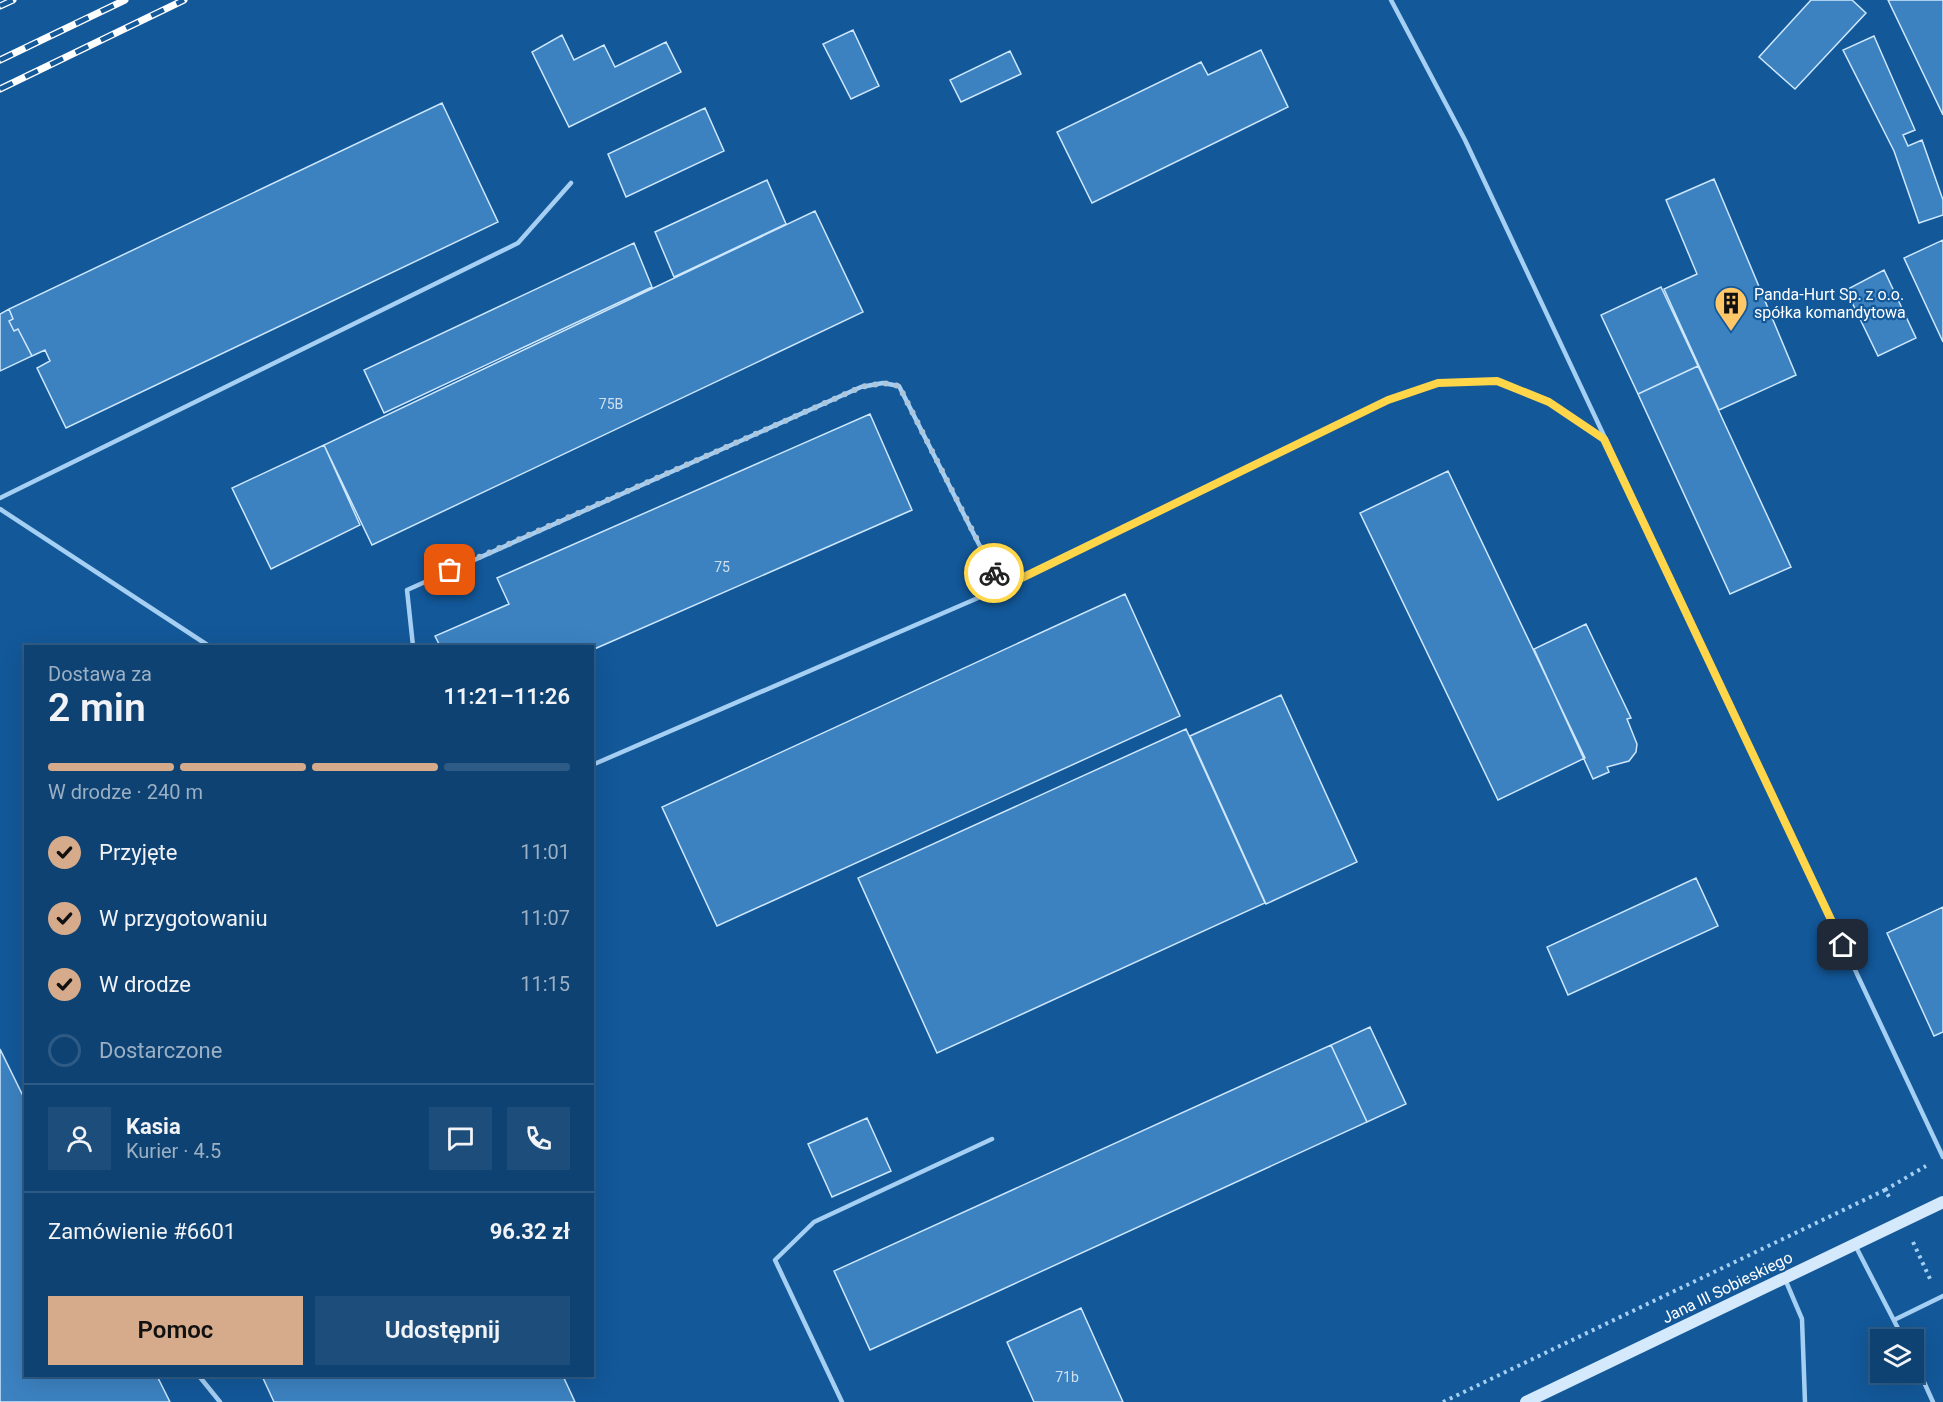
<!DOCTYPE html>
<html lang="pl">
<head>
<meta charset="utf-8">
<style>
  body { margin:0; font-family:Roboto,sans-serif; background:#1c4d7b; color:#f1f3f6; height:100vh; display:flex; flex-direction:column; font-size:22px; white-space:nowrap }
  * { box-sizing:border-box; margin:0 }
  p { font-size:20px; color:#9bb0c4 }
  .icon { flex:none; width:33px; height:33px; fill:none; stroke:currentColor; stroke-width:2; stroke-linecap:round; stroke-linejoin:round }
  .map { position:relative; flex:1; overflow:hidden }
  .panel { position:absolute; left:24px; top:645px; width:570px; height:732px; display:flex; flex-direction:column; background:#0e4273; border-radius:0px; box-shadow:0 6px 24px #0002,0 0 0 2px #2e5b85 }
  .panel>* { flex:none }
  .fabs { position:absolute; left:1870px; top:1329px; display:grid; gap:12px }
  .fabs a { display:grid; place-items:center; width:54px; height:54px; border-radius:0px; background:#0e4273; box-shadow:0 6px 24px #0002,0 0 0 2px #2e5b85; font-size:30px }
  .pin { position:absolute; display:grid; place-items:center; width:51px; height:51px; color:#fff; margin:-26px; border-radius:12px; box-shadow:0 3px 9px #0006 }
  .courier { position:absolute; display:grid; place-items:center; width:60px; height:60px; margin:-30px; border:4px solid #ffd54a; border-radius:50%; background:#fff; color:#222; box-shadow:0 2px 8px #0007 }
  .overview em { font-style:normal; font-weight:600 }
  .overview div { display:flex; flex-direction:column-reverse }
  .overview { display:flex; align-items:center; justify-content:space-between; height:102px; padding:0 24px }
  h1 { font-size:39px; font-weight:600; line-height:45px }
  .bar { display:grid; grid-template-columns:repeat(4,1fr); gap:9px 6px; align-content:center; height:72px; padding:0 24px }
  .bar i { height:8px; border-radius:4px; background:#2e5b85 }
  .bar .on { background:#d6ab8b }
  .bar p { grid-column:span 4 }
  .line { display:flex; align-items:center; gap:15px; padding:0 24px; border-top:2px solid #2e5b85 }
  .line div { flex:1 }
  .round { display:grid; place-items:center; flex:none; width:63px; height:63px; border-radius:0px; background:#1c4d7b }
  ol { padding:0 24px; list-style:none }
  li { display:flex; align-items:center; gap:18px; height:66px }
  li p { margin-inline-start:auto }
  li .icon { padding:6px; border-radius:50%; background:#d6ab8b; color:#111; stroke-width:4 }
  li:last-child { color:#9bb0c4 }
  li i { width:33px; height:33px; border:3px solid #2e5b85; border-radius:50% }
  .primary-button { display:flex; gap:12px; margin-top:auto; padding:12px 24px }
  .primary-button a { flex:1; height:69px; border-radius:0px; background:#d6ab8b; color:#111; font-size:24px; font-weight:600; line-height:69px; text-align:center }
  .primary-button a+a { background:#1c4d7b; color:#f1f3f6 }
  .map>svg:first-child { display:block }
  .building { fill:#3c82c1; stroke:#cde7fd; stroke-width:1.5 }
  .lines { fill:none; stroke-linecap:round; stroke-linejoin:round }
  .path { stroke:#a5cff3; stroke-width:4; stroke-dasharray:3 4.5; stroke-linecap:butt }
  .lane { stroke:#a5cff3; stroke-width:4.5 }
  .secondary { stroke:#d5e9fd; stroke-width:12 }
  .rail-casing { stroke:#fff; stroke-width:7 }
  .rail { stroke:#135899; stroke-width:4.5; stroke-dasharray:14; stroke-linecap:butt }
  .done { stroke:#acc5db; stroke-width:6; stroke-dasharray:0 10.8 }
  .route { stroke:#ffd54a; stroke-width:8 }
  .labels { text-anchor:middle; stroke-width:4.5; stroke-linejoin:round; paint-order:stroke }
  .number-label { font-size:14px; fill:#cee0f0 }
  .poi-label { font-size:16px; fill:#fff; stroke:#135899; text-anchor:start }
  .street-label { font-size:16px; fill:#fff; stroke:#135899 }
</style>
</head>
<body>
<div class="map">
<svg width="1943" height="1402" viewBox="0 0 1943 1402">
  <rect width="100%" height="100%" fill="#135899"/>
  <path class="building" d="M1811 0H1852L1866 13 1795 89 1759 57Z
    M1888 0H1943V115Z
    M853 30 879 86 851 99 823 44Z
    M562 35 574 60 604 45 615 67 666 42 681 72 569 127 532 52Z
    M1874 36 1915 130 1903 135 1908 146 1922 140 1943 200V215L1919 223 1894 151 1843 50Z
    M1261 50 1288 107 1092 203 1057 132 1201 62 1208 75Z
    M1010 51 1021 74 961 102 950 80Z
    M442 103 498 222 66 428 37 368 50 361 45 350 32 356 18 329 14 331 9 321 13 319 9 309Z
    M705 108 724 151 626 197 608 154Z
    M1714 179 1796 375 1719 410 1664 289 1697 274 1666 200Z
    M767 180 786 224 674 277 655 232Z
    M815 211 863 312 372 545 324 445Z
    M1943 240V342L1904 258Z
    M634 243 652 287 384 413 364 370Z
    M1884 270 1916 338 1878 356 1846 290Z
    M1661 287 1698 366 1638 394 1601 315Z
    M9 309 13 319 9 321 14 331 18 329 32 356 0 371V314Z
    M1698 366 1791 567 1730 594 1638 394Z
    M870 414 912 510 592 650V646H440L435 636 509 604 497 578Z
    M324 445 360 525 271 569 232 488Z
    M1448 471 1585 758 1498 800 1360 513Z
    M1125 594 1180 716 717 926 662 807Z
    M1586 624 1631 718 1627 719 1637 744 1636 752 1629 761 1607 767 1609 772 1593 779 1534 649Z
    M1281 695 1357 862 1266 904 1190 736Z
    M1186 729 1265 903 937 1053 858 878Z
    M1696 878 1718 926 1568 995 1547 947Z
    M1943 907V1032L1934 1036 1887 933Z
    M1370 1027 1406 1104 1367 1122 1331 1045Z
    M1331 1045 1367 1122 870 1350 834 1271Z
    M0 1049 26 1102V1376H157L170 1402H0Z
    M867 1118 891 1171 832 1197 808 1144Z
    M1081 1308 1123 1402H1034L1007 1342Z
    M262 1376H563L575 1402H274Z"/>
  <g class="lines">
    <path class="path" d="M1885 1190 1926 1166
      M1913 1242 1931 1281
      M1443 1402 1885 1190 1891 1200"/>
    <path class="lane" d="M1391 0 1465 140 1943 1157
      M0 498 518 243 571 183
      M0 509 209 646
      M413 646 407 590 861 387 883 383 899 386 1001 588
      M592 765 1001 588 1388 400 1438 383 1497 381 1549 402 1602 437
      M1855 1245 1904 1340
      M1785 1279 1802 1319 1805 1402
      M1894 1320 1943 1296
      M1914 1360 1933 1402
      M199 1376 220 1402
      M842 1402 775 1260 814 1222 992 1139"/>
    <path class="secondary" d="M1526 1402 1943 1202"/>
    <defs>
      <path id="rail" d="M0 6 13 0
        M0 60 125 0
        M0 89 184 0"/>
    </defs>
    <use href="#rail" class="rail-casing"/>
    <use href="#rail" class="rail"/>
  </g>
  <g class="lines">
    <path class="done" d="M450 570 861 387 884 383 899 386 994 573"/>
    <path class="route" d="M994 573 1001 588 1388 400 1438 383 1497 381 1549 402 1604 439 1843 945"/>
  </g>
  <defs>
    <symbol id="building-pin" viewBox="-11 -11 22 30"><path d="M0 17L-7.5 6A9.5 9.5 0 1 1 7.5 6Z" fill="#ffc768" stroke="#135899"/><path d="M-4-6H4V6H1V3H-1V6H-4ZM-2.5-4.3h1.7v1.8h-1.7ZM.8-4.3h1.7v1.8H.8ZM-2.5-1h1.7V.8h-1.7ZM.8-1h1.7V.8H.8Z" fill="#111"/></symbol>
  </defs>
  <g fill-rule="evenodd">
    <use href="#building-pin" x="1712" y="284" width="38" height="52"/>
  </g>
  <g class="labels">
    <g class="number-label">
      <text x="611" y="409">75B</text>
      <text x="722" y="572">75</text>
      <text x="1067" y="1382">71b</text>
    </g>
    <g class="poi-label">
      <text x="1754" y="300">Panda-Hurt Sp. z o.o.<tspan x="1754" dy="18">spółka komandytowa</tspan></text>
    </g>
    <g class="street-label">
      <text transform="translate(1727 1287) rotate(-26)" y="6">Jana III Sobieskiego</text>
    </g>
  </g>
</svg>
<div class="fabs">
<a><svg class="icon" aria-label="layers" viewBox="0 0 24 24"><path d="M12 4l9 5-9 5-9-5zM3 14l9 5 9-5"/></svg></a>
</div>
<div class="pin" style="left:450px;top:570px;background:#ea580c"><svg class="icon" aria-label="bag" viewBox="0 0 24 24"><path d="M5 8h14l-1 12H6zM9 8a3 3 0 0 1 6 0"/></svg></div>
<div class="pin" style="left:1843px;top:945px;background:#1f2937"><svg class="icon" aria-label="home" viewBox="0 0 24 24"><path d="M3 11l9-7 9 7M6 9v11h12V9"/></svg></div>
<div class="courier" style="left:994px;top:573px"><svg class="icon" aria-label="bike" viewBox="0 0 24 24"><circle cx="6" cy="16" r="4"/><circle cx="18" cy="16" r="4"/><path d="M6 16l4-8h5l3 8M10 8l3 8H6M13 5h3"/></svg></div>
<section class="panel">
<div class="overview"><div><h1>2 min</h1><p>Dostawa za</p></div><em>11:21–11:26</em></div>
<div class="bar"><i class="on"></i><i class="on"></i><i class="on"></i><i></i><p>W drodze · 240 m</p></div>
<ol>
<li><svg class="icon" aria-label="check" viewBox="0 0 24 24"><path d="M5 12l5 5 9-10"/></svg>Przyjęte<p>11:01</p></li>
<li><svg class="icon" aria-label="check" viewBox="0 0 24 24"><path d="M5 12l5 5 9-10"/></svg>W przygotowaniu<p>11:07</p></li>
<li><svg class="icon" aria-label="check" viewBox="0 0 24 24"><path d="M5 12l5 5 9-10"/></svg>W drodze<p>11:15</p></li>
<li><i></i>Dostarczone</li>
</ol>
<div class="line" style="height:108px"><a class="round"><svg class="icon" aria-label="person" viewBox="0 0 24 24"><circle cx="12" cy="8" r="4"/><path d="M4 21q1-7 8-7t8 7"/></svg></a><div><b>Kasia</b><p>Kurier · 4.5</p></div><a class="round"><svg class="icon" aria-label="chat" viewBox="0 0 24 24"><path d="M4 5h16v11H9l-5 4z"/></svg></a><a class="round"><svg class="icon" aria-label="phone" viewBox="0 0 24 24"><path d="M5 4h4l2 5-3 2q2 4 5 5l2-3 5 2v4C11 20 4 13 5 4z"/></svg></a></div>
<div class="line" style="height:78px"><div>Zamówienie #6601</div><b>96.32 zł</b></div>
<div class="primary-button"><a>Pomoc</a><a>Udostępnij</a></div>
</section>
</div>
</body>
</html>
